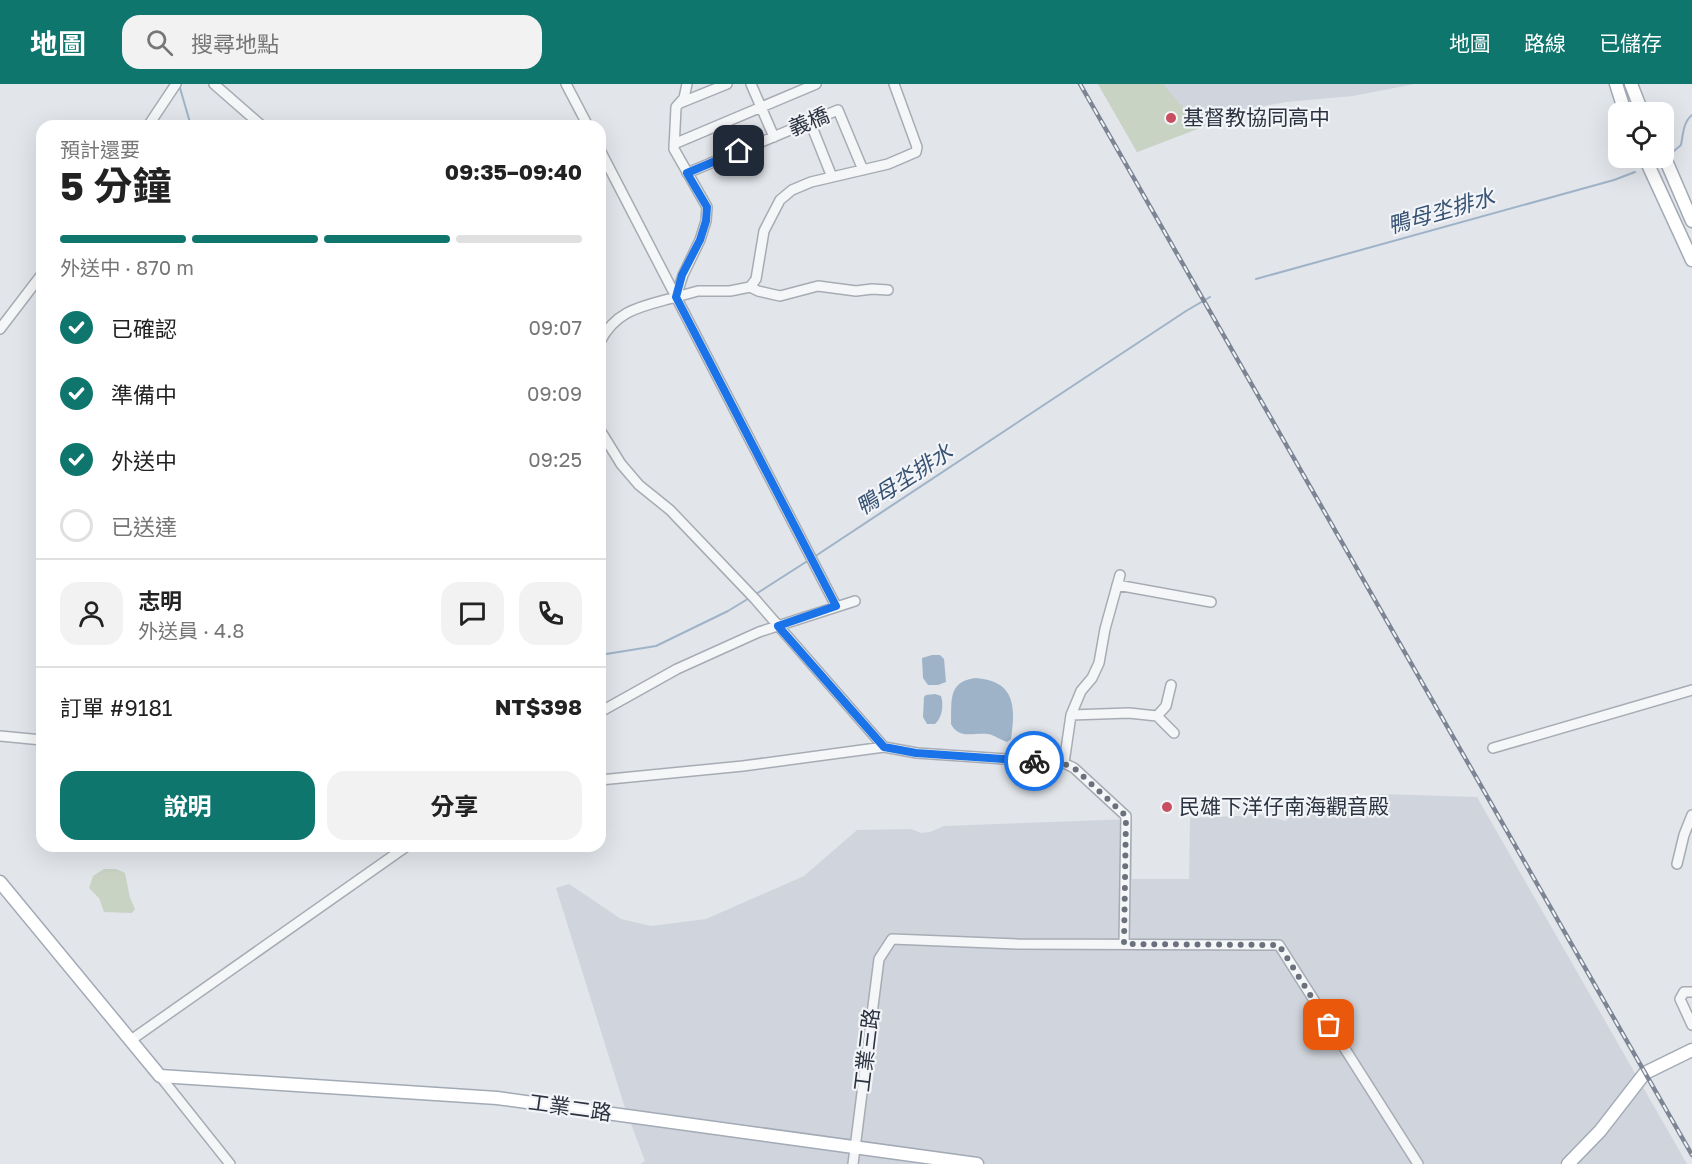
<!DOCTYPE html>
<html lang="zh-TW">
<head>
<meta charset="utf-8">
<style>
  body { margin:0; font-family:"Golos Text","Noto Sans TC",sans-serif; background:#f2f2f2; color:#222; height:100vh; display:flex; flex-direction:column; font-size:22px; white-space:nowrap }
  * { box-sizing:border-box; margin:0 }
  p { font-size:20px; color:#767676 }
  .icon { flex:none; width:33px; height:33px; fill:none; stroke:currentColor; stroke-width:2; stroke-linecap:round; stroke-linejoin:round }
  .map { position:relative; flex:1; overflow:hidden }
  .panel { position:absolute; left:36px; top:36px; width:570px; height:732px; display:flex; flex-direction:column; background:#fff; border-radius:18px; box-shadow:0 6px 24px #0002 }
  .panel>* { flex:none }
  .buttons { position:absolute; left:1608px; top:18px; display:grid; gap:12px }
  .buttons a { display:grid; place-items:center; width:66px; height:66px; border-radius:12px; background:#fff; box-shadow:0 6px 24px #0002; font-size:30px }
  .pin { position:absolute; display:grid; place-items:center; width:51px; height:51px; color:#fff; margin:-26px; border-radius:12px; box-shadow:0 3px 9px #0006 }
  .courier { position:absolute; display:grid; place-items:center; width:60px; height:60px; margin:-30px; border:4px solid #1a73e8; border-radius:50%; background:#fff; color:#222; box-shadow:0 2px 8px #0007 }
  .headline em { font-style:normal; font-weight:700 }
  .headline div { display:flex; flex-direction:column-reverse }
  .headline { display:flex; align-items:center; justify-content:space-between; height:102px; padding:0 24px }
  h1 { font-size:39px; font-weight:700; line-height:45px }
  .bar { display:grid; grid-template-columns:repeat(4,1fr); gap:9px 6px; align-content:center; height:72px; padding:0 24px }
  .bar i { height:8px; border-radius:4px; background:#e0e0e0 }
  .bar .selected { background:#0f766e }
  .bar p { grid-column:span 4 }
  .line { display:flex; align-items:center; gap:15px; padding:0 24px; border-top:2px solid #e0e0e0 }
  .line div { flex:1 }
  .round { display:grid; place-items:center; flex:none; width:63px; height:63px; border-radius:18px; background:#f2f2f2 }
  ol { padding:0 24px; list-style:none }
  li { display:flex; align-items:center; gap:18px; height:66px }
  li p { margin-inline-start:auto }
  li .icon { padding:6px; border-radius:50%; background:#0f766e; color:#fff; stroke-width:4 }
  li:last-child { color:#767676 }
  li i { width:33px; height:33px; border:3px solid #e0e0e0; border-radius:50% }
  .button { display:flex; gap:12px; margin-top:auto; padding:12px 24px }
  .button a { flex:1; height:69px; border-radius:18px; background:#0f766e; color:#fff; font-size:24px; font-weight:700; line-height:69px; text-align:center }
  .button a+a { background:#f2f2f2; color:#222 }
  header { display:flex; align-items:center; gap:36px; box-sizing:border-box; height:84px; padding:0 30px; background:#0f766e; color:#fff }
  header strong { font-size:28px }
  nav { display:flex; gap:33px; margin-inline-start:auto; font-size:21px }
  .search { width:420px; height:54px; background:#f2f2f2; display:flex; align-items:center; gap:15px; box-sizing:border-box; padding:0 21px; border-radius:18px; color:#767676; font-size:22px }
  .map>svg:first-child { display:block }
  .built { fill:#d0d4dc }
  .green { fill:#c8d3c4 }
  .water { fill:#9fb3c8 }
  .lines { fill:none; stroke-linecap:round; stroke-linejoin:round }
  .stream { stroke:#9fb3c8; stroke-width:2 }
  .minor-casing { stroke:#a7acb4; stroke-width:12 }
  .major-casing { stroke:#a2aab5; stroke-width:15 }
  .minor { stroke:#f5f6f8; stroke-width:9 }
  .major { stroke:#fff; stroke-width:12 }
  .rail-casing { stroke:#7c8593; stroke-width:4.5 }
  .rail { stroke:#f2f4f7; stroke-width:2; stroke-dasharray:7; stroke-linecap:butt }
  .done { stroke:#6b717c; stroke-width:6; stroke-dasharray:0 10.8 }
  .route { stroke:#1a73e8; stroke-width:8 }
  .poi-dot { fill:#c84e61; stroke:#f2f4f7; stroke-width:2 }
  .labels { text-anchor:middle; stroke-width:4.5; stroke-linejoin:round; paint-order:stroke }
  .poi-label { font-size:21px; fill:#2b3341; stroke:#f2f4f7; text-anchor:start }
  .street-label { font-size:21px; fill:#2b3341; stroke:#f2f4f7 }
  .water-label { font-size:22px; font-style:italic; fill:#375273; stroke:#f2f4f7 }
</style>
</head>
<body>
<header>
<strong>地圖</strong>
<div class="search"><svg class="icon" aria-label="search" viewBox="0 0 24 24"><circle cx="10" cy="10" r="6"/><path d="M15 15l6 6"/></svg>搜尋地點</div>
<nav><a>地圖</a><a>路線</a><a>已儲存</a></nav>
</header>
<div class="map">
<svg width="1692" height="1080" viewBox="0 0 1692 1080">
  <rect width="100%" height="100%" fill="#e2e5ea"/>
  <path class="built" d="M1098 0H1415L1353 12 1286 18 1248 25 1137 68Z
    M1379 710 1477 713 1687 1080H640L645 1077 625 1024 556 804 569 800 621 835 651 842 706 835 804 792 857 746 911 745 921 749 930 748 944 742 1132 735V795H1189L1190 734 1260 731 1286 737 1293 728 1372 719Z"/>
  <path class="green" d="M1098 0H1163L1200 44 1137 68Z
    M104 785H116L125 789 130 814 135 825 132 829 104 828 99 814 89 804 93 792Z"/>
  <path class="water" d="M932 571H940L944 575 946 598 938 601H928L923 594 922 574Z
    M975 594C1015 596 1016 623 1011 655L1007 658C1000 656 995 651 988 650 974 648 959 656 951 640 952 618 947 598 975 594Z
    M935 610 941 612C944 621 942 634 935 640H927L923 633 924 613 926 611Z"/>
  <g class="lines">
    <path class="stream" d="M180 4 191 42
      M1674 67 1681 61C1683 51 1683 38 1692 31
      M1256 195 1614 96 1635 88
      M814 473 1186 227 1210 213
      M756 510 809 476
      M600 571 656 562 728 527 751 513"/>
    <defs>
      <path id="minor" d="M214 0 262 42
        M566 0 588 42
        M751 0 774 53
        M680 19 727 0
        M810 38 832 93
        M148 42 176 0
        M674 60 816 0
        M600 66 836 522
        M687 89 838 26 863 86
        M750 203 756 195 764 147 780 116 792 106 811 98 888 80 916 68 917 63 894 0
        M676 213 698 207H730L750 203 758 207 780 212 818 202 856 207 872 205 888 206
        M0 245 42 190
        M600 258C616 225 644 222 676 213L683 191 700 156 706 137 707 123 674 65 676 23 684 14 687 0
        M600 346 621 380 639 401 670 426 755 515 884 663 917 669 1064 679 1074 684 1126 732 1124 860
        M1117 501 1211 518
        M600 628 677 585 759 548 855 517
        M1071 631 1081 607 1092 594 1099 579 1105 545 1120 491
        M1157 632 1166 622 1171 601
        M0 652 42 656
        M1493 664 1692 606
        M1064 679 1071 631 1129 629 1157 632 1174 649
        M600 696 743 682 884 663
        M1677 780 1684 751 1692 731
        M1692 908H1684L1680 915 1692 941
        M131 956 407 762
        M160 992 230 1080
        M853 1080 879 875 892 855 1017 860 1279 861 1418 1080"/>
      <path id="major" d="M1616 0 1625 28
        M1631 0 1642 28
        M1664 72 1692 137
        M1645 74 1692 176
        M0 798 160 992 497 1014 977 1080
        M1568 1080 1600 1047 1645 989 1692 966"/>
    </defs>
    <use href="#minor" class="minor-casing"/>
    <use href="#major" class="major-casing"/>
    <use href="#minor" class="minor"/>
    <use href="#major" class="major"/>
    <defs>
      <path id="rail" d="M1080 0 1692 1071"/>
    </defs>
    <use href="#rail" class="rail-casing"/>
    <use href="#rail" class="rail"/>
  </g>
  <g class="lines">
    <path class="done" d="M1034 677 1064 680 1074 684 1126 732 1124 860 1279 861 1329 941"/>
    <path class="route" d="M739 67 687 89 707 123 706 137 700 156 682 191 676 213 836 522 778 542 884 663 916 669 1034 677"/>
  </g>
  <g class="poi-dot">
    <circle cx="1171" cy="34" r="6"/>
    <circle cx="1167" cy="723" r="6"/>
  </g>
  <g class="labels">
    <g class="poi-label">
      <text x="1183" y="41">基督教協同高中</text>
      <text x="1179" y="730">民雄下洋仔南海觀音殿</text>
    </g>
    <g class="street-label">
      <text transform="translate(809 38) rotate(-22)" y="7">義橋</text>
      <text transform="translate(867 966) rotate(-83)" y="7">工業三路</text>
      <text transform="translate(570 1024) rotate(8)" y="7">工業二路</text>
    </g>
    <g class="water-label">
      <text transform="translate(1441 127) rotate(-16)" y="8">鴨母坔排水</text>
      <text transform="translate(904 395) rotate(-33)" y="8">鴨母坔排水</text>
    </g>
  </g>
</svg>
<div class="buttons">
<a><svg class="icon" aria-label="locate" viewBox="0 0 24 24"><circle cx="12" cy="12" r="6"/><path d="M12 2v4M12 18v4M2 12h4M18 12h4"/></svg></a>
</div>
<div class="pin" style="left:1329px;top:941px;background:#ea580c"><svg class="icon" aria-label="bag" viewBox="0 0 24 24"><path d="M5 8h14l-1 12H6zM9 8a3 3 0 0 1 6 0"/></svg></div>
<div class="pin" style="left:739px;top:67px;background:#1f2937"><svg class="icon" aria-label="home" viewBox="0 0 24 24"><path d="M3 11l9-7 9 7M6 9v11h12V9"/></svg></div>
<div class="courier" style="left:1034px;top:677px"><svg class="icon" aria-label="bike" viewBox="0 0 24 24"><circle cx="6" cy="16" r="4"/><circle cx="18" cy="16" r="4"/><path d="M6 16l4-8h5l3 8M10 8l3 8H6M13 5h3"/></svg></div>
<section class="panel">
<div class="headline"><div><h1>5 分鐘</h1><p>預計還要</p></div><em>09:35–09:40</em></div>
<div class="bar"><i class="selected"></i><i class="selected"></i><i class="selected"></i><i></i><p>外送中 · 870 m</p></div>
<ol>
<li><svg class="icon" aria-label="check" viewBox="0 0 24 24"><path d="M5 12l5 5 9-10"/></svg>已確認<p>09:07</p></li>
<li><svg class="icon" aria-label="check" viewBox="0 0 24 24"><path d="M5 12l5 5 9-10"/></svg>準備中<p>09:09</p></li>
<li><svg class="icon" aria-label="check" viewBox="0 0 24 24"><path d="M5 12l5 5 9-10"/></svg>外送中<p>09:25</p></li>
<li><i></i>已送達</li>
</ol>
<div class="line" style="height:108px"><a class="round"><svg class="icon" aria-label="person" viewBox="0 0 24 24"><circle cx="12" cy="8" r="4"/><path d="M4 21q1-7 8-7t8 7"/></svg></a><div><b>志明</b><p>外送員 · 4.8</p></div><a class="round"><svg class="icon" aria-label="chat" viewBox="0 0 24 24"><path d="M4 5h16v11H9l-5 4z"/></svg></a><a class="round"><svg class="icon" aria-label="phone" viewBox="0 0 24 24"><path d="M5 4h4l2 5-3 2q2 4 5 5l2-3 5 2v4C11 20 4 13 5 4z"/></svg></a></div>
<div class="line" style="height:78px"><div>訂單 #9181</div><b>NT$398</b></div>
<div class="button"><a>說明</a><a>分享</a></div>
</section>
</div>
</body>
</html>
